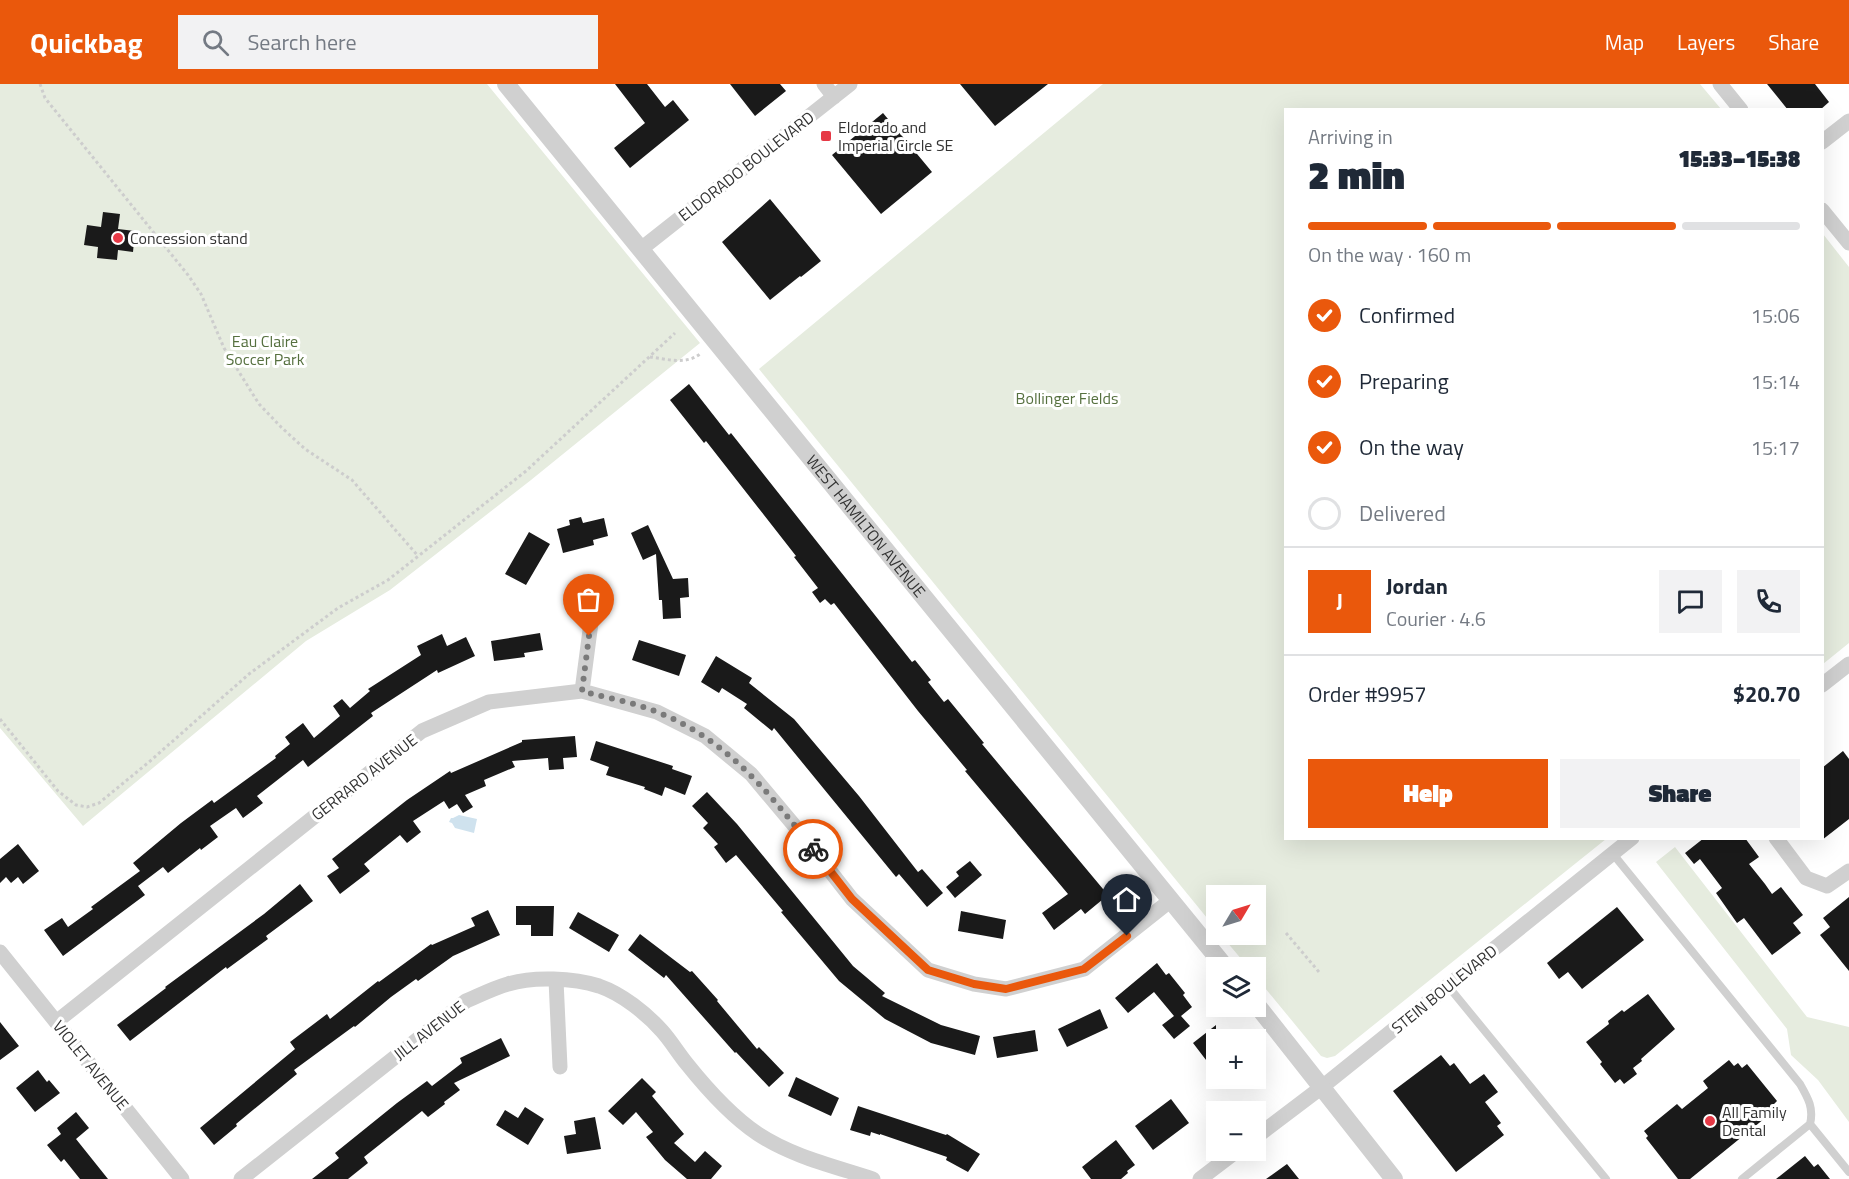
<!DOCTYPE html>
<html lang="en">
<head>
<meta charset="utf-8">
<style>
  body { margin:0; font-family:"Titillium Web",sans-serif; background:#f2f2f3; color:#1f2937; height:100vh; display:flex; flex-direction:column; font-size:22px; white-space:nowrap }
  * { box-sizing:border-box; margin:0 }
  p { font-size:20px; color:#747a83 }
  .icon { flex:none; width:33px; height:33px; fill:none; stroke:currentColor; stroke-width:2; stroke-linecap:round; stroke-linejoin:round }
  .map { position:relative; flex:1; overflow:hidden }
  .sheet { position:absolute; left:1284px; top:24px; width:540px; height:732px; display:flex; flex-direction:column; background:#fff; border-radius:0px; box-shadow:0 6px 24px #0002 }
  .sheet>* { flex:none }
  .needle { width:39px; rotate:52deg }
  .buttons { position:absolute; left:1206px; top:801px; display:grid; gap:12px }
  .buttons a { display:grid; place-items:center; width:60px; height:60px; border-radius:0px; background:#fff; box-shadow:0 6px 24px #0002; font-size:30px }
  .pin { position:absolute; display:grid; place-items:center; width:51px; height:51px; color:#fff; margin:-62px -26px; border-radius:50% 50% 50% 0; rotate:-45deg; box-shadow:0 0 6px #0007 }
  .pin .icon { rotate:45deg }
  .courier { position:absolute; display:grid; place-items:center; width:60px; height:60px; margin:-30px; border:4px solid #ea580c; border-radius:50%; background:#fff; color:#222; box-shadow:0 2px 8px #0007 }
  .overview em { font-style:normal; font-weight:800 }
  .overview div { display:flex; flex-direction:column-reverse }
  .overview { display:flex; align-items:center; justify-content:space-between; height:102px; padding:0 24px }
  h1 { font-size:39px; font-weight:800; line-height:45px }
  .bar { display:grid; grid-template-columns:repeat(4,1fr); gap:9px 6px; align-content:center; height:72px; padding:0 24px }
  .bar i { height:8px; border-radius:4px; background:#e0e1e3 }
  .bar .selected { background:#ea580c }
  .bar p { grid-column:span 4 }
  .line { display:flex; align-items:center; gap:15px; padding:0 24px; border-top:2px solid #e0e1e3 }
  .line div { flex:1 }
  .round { display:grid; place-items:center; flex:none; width:63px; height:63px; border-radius:0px; background:#f2f2f3 }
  ol { padding:0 24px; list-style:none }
  li { display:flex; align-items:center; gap:18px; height:66px }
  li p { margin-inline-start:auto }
  li .icon { padding:6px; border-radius:50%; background:#ea580c; color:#fff; stroke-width:4 }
  li:last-child { color:#747a83 }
  li i { width:33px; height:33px; border:3px solid #e0e1e3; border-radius:50% }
  .button { display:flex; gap:12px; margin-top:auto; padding:12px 24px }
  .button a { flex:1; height:69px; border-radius:0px; background:#ea580c; color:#fff; font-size:24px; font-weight:800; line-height:69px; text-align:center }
  .button a+a { background:#f2f2f3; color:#1f2937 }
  header { display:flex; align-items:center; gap:36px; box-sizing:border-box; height:84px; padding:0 30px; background:#ea580c; color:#fff }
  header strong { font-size:28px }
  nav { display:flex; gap:33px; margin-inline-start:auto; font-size:21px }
  .search { width:420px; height:54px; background:#f2f2f3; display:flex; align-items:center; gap:15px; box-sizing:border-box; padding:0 21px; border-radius:0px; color:#747a83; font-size:22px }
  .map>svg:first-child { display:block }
  .green { fill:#e6ecdf }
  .water { fill:#cfe2ee }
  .building { fill:#1a1a1a }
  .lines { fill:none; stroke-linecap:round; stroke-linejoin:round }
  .path { stroke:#cdcdcd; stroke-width:3; stroke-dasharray:3 3; stroke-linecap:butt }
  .service { stroke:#d0d0d0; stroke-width:8 }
  .minor { stroke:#d0d0d0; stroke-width:15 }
  .tertiary { stroke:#d0d0d0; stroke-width:18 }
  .done { stroke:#7a7a7a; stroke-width:6; stroke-dasharray:0 10.8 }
  .route { stroke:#ea580c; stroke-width:8 }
  .poi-dot { fill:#e63946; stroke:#fff; stroke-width:2 }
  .labels { text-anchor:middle; stroke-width:6; stroke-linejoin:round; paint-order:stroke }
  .poi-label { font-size:16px; fill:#333; stroke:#fff; text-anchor:start }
  .street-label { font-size:16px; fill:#333; stroke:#fff }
  .park-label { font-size:16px; fill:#56703f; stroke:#fff }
</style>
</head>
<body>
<header>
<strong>Quickbag</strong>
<div class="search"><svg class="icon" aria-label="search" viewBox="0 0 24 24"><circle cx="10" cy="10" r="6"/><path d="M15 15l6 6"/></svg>Search here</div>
<nav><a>Map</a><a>Layers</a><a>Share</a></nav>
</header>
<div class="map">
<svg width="1849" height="1095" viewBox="0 0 1849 1095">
  <rect width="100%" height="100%" fill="#fff"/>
  <path class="green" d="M0 0H487L700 259 531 396 390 506 306 557 83 742 0 644Z
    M1103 0H1700L1721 25 1286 26V754L1606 755 1335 972 1327 974 1321 972 1256 893V884L1248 883 1221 851 1256 850V812H1216V845L759 285Z
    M1823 150 1849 183V559L1823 580Z
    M1675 763 1807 933 1849 943V1038L1818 996 1791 971 1787 945 1656 778Z"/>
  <path class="water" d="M459 731 477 735 474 749 455 744 452 739 449 738 451 734H453Z"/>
  <path class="building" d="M615 0H647L665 23 673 16 689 36 630 84 614 64 645 39Z
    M730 0H780L786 7 755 32Z
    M960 0H1048L995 42Z
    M1767 0H1815L1829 18 1820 26H1788Z
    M883 29 932 88 881 130 832 71Z
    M770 115 821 177 801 193 800 192 770 216 722 158Z
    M103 128 120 130 118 145 135 147 133 168 118 166 117 176 97 174 98 163 84 161 87 141 101 143Z
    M689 300 729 351 731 349 912 578 915 576 931 596 928 598 944 618 948 615 984 659 982 660 1108 811 1085 830 1081 825 1054 846 1042 829 1068 810 965 687 967 686 918 627 834 519 831 521 825 515 820 519 812 508 818 504 794 473 796 472 706 357 704 359 670 316Z
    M581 433 583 439 604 434 608 452 593 456 594 461 563 469 557 445 570 441 569 436Z
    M648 441 673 495 688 494 689 513 680 514 681 534 663 535 662 516H659L656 470 643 476 631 449Z
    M529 448 550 460 526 501 505 490Z
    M540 549 543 566 524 569 525 573 494 577 491 557Z
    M442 550 447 562 466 553 475 572 438 589 437 586 371 629 373 632 308 683 303 676 257 712 263 719 243 734 236 724 210 742 218 753 201 766 200 764 168 789 163 783 138 802 145 811 63 872 44 846 62 834 68 843 93 825 91 823 140 787 133 779 181 739 212 716 214 719 276 674 275 672 290 660 285 653 303 639 314 654 340 632 333 622 342 615 350 624 370 607 368 605 421 571 417 562Z
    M639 556 686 571 679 592 632 576Z
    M716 572 752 594 749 599 794 635 859 712 918 788 922 785 943 809 927 823 899 790 896 793 774 644 772 647 744 624 747 620 722 604 719 609 701 598Z
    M575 652 577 673 563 674 564 685 549 686 548 674 512 677 515 683 484 696 486 702 465 711 473 723 463 729 457 720 449 725 444 717 413 737 421 748 407 759 400 751 364 780 370 787 340 810 327 792 339 784 332 775 407 716 450 687 451 689 522 658V656Z
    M596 657 673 682 672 685 692 692 685 711 665 703 662 712 644 705 645 703 606 691 609 683 590 676Z
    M1843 667 1849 675V735L1822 756V684Z
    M707 708 737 740 853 882 885 909 882 912 941 941 980 952 975 971 931 959 885 935 839 897 781 828 783 827 736 771 726 779 714 763 718 760 703 744 708 739 692 722Z
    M1704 754H1745L1759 773 1749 780 1765 800 1772 810 1781 803 1803 831 1793 839 1801 849 1772 871 1744 834 1737 839 1716 809 1722 804 1700 775 1694 780 1685 769Z
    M18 760 39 787 23 800 18 793 11 799 6 793 0 799V775Z
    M970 777 982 791 955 814 946 803 959 792 956 788Z
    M300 800 313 817 266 852 268 855 227 885 226 883 130 957 117 941 166 904 165 903 264 830Z
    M1849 813V887L1820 851 1830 843 1823 834Z
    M516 822H554L553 852H531V841H516Z
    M1617 823 1644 856 1582 905 1568 888 1559 895 1547 879Z
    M488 826 500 851 453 872 418 897 416 895 391 913 355 943 354 942 294 986 297 990 236 1040 237 1042 214 1061 200 1044 295 965 290 958 327 930 330 935 378 897 379 898 431 860 432 861 475 842 471 834Z
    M961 827 1006 836 1003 855 958 847Z
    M578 828 619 851 609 868 569 844Z
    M640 850 690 888 692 887 718 916 717 917 757 965 759 963 784 989 769 1003 736 968 735 969 666 891 664 894 628 866Z
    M1157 879 1166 891 1169 889 1185 909 1183 911 1192 923 1181 932 1190 942 1174 955 1162 941 1174 932 1154 908 1128 929 1115 914Z
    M1648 910 1675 945 1641 975 1642 977 1633 984 1637 990 1624 1000 1620 995 1615 999 1600 980 1602 978 1586 958 1609 940 1608 937 1622 926 1624 928Z
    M1100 925 1108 944 1067 963 1058 945Z
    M0 938 19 962 0 976Z
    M1216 941V989L1193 959Z
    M1035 946 1038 967 997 974 993 953Z
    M501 954 510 972 454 999 460 1006 444 1018 445 1020 428 1033 422 1027 364 1073 368 1079 348 1095H312L339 1074 335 1069 397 1019 427 997 432 1002 462 979 460 974Z
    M1441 971 1450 982 1454 979 1470 1000 1484 990 1498 1008 1485 1018 1501 1039 1497 1042 1504 1051 1456 1088 1393 1007Z
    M1729 976 1734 982 1738 979 1742 984 1747 980 1777 1017 1772 1022 1775 1026 1690 1095H1678L1646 1054 1648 1052 1644 1047 1677 1020 1682 1025 1708 1004 1703 997Z
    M38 986 47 998 49 996 60 1009 35 1028 16 1004Z
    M796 993 839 1014 831 1032 788 1012Z
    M642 994 656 1008 652 1012 684 1050 674 1059 695 1078 705 1067 722 1082 711 1095H687L665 1076 646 1053 653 1048 636 1028 623 1041 608 1027Z
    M1171 1015 1189 1039 1153 1066 1135 1042Z
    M858 1022 946 1051 947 1050 980 1070 968 1088 946 1076 947 1073 880 1050V1051L871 1048 870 1052 850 1046Z
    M525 1023 544 1035 528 1061 496 1041 505 1026 518 1034Z
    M76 1028 89 1044 76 1055 108 1095H80L64 1075 61 1078 47 1061 61 1050 57 1044Z
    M595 1033 601 1065 567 1070 564 1052 576 1050 574 1037Z
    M1116 1056 1135 1081 1127 1087 1128 1089 1121 1095H1091L1082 1083Z
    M1805 1072 1814 1083 1818 1080 1830 1095H1776Z
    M1287 1080 1299 1095H1266Z"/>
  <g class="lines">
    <path class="path" d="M40 0 45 14 188 191 201 210 224 264 259 320 281 343 305 365 352 396 418 472
      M650 273C667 275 686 281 700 270
      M0 635 58 707 76 721 87 723 99 719 149 678 249 590 338 524 388 496 526 387 675 249
      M1286 849 1319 888"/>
    <path class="service" d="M1613 770 1800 1000C1808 1014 1814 1024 1810 1040L1742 1095
      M1448 902 1606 1095
      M1810 1040 1849 1088"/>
    <path class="minor" d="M824 0 834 13
      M1720 0 1741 26
      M1822 58 1849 37
      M1822 126 1849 159
      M641 165 850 0
      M1822 601 1849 580
      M582 607 594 516
      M1776 754 1806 794 1827 802 1849 787
      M0 868 182 1095
      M556 896 560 983
      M56 938 422 647 489 618 582 607 657 628 705 652 751 690 798 746 852 815 928 886 974 900 1006 905 1084 885 1171 816
      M1256 1053 1322 1003 1632 754
      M241 1095 466 917C480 911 494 904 508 900 533 892 574 894 599 902 622 910 646 929 662 947 671 957 678 969 687 980 707 1005 731 1032 758 1050 793 1073 834 1082 873 1095
      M1200 1095 1238 1066"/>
    <g class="tertiary">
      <path id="s1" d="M506 0 1226 884"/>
      <path d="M1256 920 1394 1095"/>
    </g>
  </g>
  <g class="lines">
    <path class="done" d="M589 552 582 607C606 614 633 618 657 628 725 654 770 709 813 765"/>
    <path class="route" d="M813 765 852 815 928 886 974 900 1006 905 1084 885 1127 852"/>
  </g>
  <g class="poi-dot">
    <rect x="820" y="46" width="12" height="12" rx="3"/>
    <circle cx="118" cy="154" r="6"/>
    <circle cx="1710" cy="1037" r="6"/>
  </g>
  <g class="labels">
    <g class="poi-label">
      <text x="838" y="49">Eldorado and<tspan x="838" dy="18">Imperial Circle SE</tspan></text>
      <text x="130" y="160">Concession stand</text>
      <text x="1722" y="1034">All Family<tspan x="1722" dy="18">Dental</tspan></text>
    </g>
    <g class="street-label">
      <text transform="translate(746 82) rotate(-38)" y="6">ELDORADO BOULEVARD</text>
      <text dy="6" stroke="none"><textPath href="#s1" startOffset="570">WEST HAMILTON AVENUE</textPath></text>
      <text transform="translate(364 693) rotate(-38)" y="6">GERRARD AVENUE</text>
      <text transform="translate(1444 905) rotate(-39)" y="6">STEIN BOULEVARD</text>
      <text transform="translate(429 946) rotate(-38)" y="6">JILL AVENUE</text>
      <text transform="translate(91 981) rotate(51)" y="6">VIOLET AVENUE</text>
    </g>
    <g class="park-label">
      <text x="265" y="263">Eau Claire<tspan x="265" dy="18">Soccer Park</tspan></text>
      <text x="1067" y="320">Bollinger Fields</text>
    </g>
  </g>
</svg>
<div class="buttons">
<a><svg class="needle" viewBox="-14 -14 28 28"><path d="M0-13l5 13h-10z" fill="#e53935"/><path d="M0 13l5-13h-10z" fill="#747a83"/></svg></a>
<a><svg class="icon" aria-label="layers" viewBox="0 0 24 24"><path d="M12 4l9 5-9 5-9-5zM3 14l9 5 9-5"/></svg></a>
<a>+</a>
<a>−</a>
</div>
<div class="pin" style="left:589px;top:552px;background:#ea580c"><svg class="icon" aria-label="bag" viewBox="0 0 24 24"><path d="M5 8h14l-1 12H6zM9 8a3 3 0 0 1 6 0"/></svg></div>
<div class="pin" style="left:1127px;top:852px;background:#1f2937"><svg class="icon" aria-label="home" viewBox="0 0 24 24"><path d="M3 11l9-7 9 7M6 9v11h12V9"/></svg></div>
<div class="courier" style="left:813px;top:765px"><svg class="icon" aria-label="bike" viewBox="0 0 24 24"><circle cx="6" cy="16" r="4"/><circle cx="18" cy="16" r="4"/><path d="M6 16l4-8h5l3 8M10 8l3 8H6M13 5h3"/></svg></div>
<section class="sheet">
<div class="overview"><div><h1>2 min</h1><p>Arriving in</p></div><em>15:33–15:38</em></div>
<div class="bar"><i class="selected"></i><i class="selected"></i><i class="selected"></i><i></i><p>On the way · 160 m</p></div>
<ol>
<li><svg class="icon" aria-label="check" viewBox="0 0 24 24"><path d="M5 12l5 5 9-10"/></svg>Confirmed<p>15:06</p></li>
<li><svg class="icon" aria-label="check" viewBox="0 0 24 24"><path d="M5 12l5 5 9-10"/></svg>Preparing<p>15:14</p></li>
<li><svg class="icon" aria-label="check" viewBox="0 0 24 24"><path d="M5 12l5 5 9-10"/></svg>On the way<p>15:17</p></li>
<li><i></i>Delivered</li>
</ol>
<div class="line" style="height:108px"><b class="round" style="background:#ea580c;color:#fff">J</b><div><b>Jordan</b><p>Courier · 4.6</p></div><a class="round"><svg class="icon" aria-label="chat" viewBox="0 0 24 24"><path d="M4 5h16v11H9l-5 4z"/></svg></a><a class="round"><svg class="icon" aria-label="phone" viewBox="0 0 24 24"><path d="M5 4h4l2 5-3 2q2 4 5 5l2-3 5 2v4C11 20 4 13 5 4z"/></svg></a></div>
<div class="line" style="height:78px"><div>Order #9957</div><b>$20.70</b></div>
<div class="button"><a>Help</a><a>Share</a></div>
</section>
</div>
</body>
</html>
